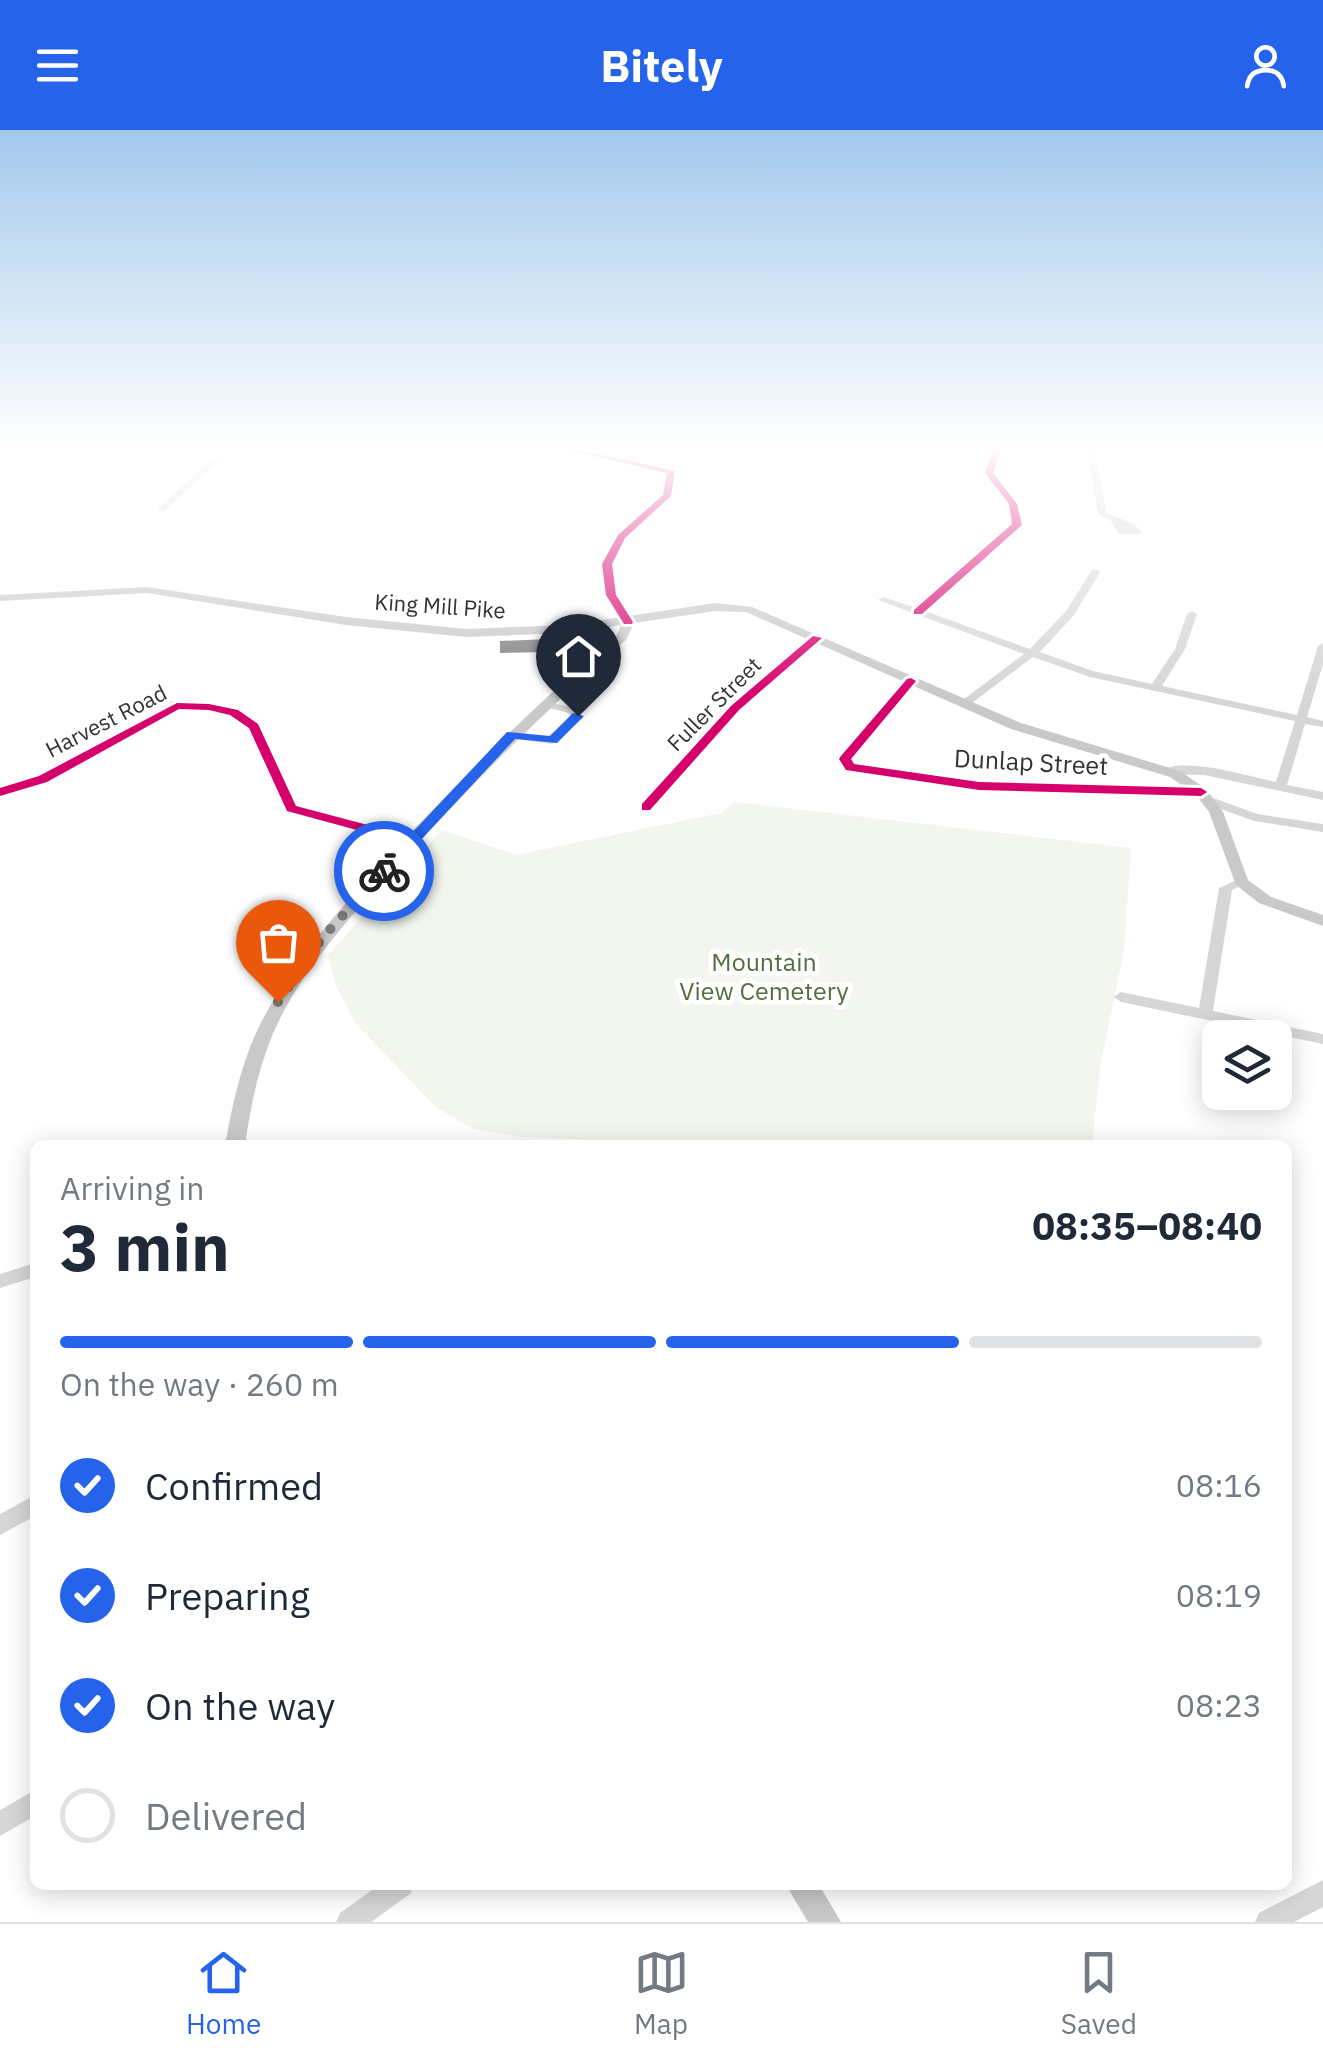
<!DOCTYPE html>
<html lang="en">
<head>
<meta charset="utf-8">
<style>
  body { margin:0; font-family:"IBM Plex Sans",sans-serif; background:#f6f6f7; color:#1f2937; height:100vh; display:flex; flex-direction:column; font-size:38px; white-space:nowrap }
  * { box-sizing:border-box; margin:0 }
  p { font-size:32px; color:#747a83 }
  .icon { flex:none; width:55px; height:55px; fill:none; stroke:currentColor; stroke-width:2; stroke-linecap:round; stroke-linejoin:round }
  .map { position:relative; flex:1; overflow:hidden }
  .details { position:absolute; left:30px; top:1010px; width:1262px; height:750px; display:flex; flex-direction:column; background:#fff; border-radius:15px; box-shadow:0 5px 25px #0003 }
  .details>* { flex:none }
  .controls { position:absolute; left:1202px; top:890px; display:grid; gap:20px }
  .controls a { display:grid; place-items:center; width:90px; height:90px; border-radius:15px; background:#fff; box-shadow:0 5px 25px #0003; font-size:50px }
  .pin { position:absolute; display:grid; place-items:center; width:85px; height:85px; color:#fff; margin:-102px -42px; border-radius:50% 50% 50% 0; rotate:-45deg; box-shadow:0 0 10px #0007 }
  .pin .icon { rotate:45deg }
  .courier { position:absolute; display:grid; place-items:center; width:100px; height:100px; margin:-50px; border:8px solid #2563eb; border-radius:50%; background:#fff; color:#222; box-shadow:0 2px 12px #0007 }
  .summary em { font-style:normal; font-weight:700 }
  .summary div { display:flex; flex-direction:column-reverse }
  .summary { display:flex; align-items:center; justify-content:space-between; height:170px; padding:0 30px }
  h1 { font-size:65px; font-weight:700; line-height:75px }
  .bar { display:grid; grid-template-columns:repeat(4,1fr); gap:15px 10px; align-content:center; height:120px; padding:0 30px }
  .bar i { height:12px; border-radius:8px; background:#e0e1e3 }
  .bar .on { background:#2563eb }
  .bar p { grid-column:span 4 }
  ol { padding:0 30px; list-style:none }
  li { display:flex; align-items:center; gap:30px; height:110px }
  li p { margin-inline-start:auto }
  li .icon { padding:10px; border-radius:50%; background:#2563eb; color:#fff; stroke-width:4 }
  li:last-child { color:#747a83 }
  li i { width:55px; height:55px; border:5px solid #e0e1e3; border-radius:50% }
  header { display:flex; justify-content:space-between; align-items:center; height:130px; padding:0 30px; background:#2563eb; color:#fff; font-size:45px; font-weight:700 }
  .tabs { display:flex; justify-content:space-around; align-items:center; height:140px; border-top:2px solid #e0e1e3; background:#fff; font-size:28px; color:#747a83 }
  .tabs a { display:grid; justify-items:center; gap:5px }
  .tabs .on { color:#2563eb }
  .map>svg:first-child { display:block }
  .green { fill:#f2f6ee }
  .building { fill:#808080 }
  .lines { fill:none; stroke-linecap:round; stroke-linejoin:round }
  .minor { fill:#d6d6d6; fill-rule:evenodd }
  .major { fill:#c9c9c9; fill-rule:evenodd }
  .cycleway-casing { stroke:#fff; stroke-width:6 }
  .cycleway { fill:#d6006c; fill-rule:evenodd }
  .route { fill:#2563eb }
  .done { stroke:#7a7a7a; stroke-width:10; stroke-dasharray:0 18 }
  .labels { text-anchor:middle; stroke-width:10; stroke-linejoin:round; paint-order:stroke }
  .far-street-label { font-size:22px; fill:#323232; stroke:#fff }
  .street-label { font-size:25px; fill:#323232; stroke:#fff }
  .park-label { font-size:25px; fill:#526f3d; stroke:#fff }
</style>
</head>
<body>
<header><svg class="icon" aria-label="menu" viewBox="0 0 24 24"><path d="M4 6h16M4 12h16M4 18h16"/></svg>Bitely<svg class="icon" aria-label="person" viewBox="0 0 24 24"><circle cx="12" cy="8" r="4"/><path d="M4 21q1-7 8-7t8 7"/></svg></header>
<div class="map">
<svg width="1323" height="1792" viewBox="0 0 1323 1792">
  <rect width="100%" height="100%" fill="#fff"/>
  <path class="green" d="M735 672 1131 718 1124 821 1100 937 1092 1015H735L521 1007 473 999 436 977 356 894 336 856 328 825 442 700 516 725 721 683Z"/>
  <path class="building" d="M549 509 550 522 500 523V511Z"/>
  <g class="lines">
    <path class="minor" d="M226 317H235L165 381H159V377Z
      M553 317H569L675 341 671 366 625 408 612 434 616 465 633 492 632 494H624L606 465 602 434 618 405 663 365 667 343Z
      M994 317H1002L993 343 1017 374 1022 395 925 481 1030 519 1066 481 1092 440H1098L1100 442 1074 485 1040 522 1093 541 1152 554 1175 519 1187 484 1192 481 1197 484 1185 519 1162 556 1297 585 1318 516 1323 513V534L1307 587 1323 591V597L1305 594 1287 655 1323 662V670L1204 645 1167 644 1161 640C1187 627 1247 646 1276 652L1295 591 1090 547 1033 527 968 576H960V572L1024 524 878 470 883 467 916 478 1012 394 1009 374 985 343Z
      M1087 317H1095L1106 383 1134 394 1142 402 1140 404H1119L1111 391 1098 384Z
      M813 506 822 508 739 580 650 680H642V674L731 576Z
      M911 548 916 551 851 629 854 634 979 652 1201 658 1207 662 1201 666 979 660 846 640 839 629 841 626 907 549Z
      M150 569C178 573 209 570 235 579 267 590 283 646 296 676L417 708 418 711 412 715 287 681 249 598 230 585 209 580 179 579 47 652 0 666V658L39 646 166 578 146 574V570Z
      M545 571 577 579 583 588 552 614 507 607 505 605 511 602 546 608 571 587 569 583 541 576 539 574Z
      M1208 666 1257 684 1323 694V702L1254 691 1204 673 1202 670Z
      M1241 748 1248 752 1232 760 1213 881 1323 904V914L1121 872 1114 867 1121 862 1199 878 1219 758Z
      M35 1133V1147L0 1158V1144Z
      M35 1365V1386L0 1405V1384Z
      M35 1660V1686L0 1706V1680Z
      M1323 1750V1777L1294 1792H1255L1259 1783Z
      M379 1755H414L410 1764 371 1792H336L340 1783Z"/>
    <path class="major" d="M147 457 346 487 466 499 569 495 715 473 752 477 1021 593 1180 641 1206 659 1223 682 1248 750 1271 767 1323 785V796L1259 773 1236 755 1209 682 1196 665 1170 647 1011 599 746 482 715 481 634 493 626 510C549 576 478 648 409 723 364 771 318 820 286 877 262 920 252 967 245 1015H225C234 967 244 920 269 878 303 818 350 768 397 717 467 643 539 571 617 505L621 495 569 503 466 507 346 495 147 463 0 471V465Z
      M786 1755H819L841 1792H808Z"/>
    <defs>
      <path id="cycleway" d="M553 317H569L675 341 671 366 625 408 612 434 616 465 633 492 632 494H624L606 465 602 434 618 405 663 365 667 343Z
        M994 317H1002L993 343 1017 374 1022 395 922 484H914V480L1012 394 1009 374 985 343Z
        M813 506 822 508 739 580 650 680H642V674L731 576Z
        M911 548 916 551 851 629 854 634 979 652 1201 658 1207 662 1201 666 979 660 846 640 839 629 841 626 907 549Z
        M177 573 209 574 238 580 258 594 296 676 417 708 418 711 412 715 287 681 249 598 230 585 209 580 179 579 47 652 0 666V658L39 646Z"/>
    </defs>
    <use href="#cycleway" class="cycleway-casing"/>
    <use href="#cycleway" class="cycleway"/>
  </g>
  <linearGradient id="sky" x2="0" y2="1"><stop stop-color="#a3c9ec"/><stop offset="0.56" stop-color="#fff"/><stop offset="1" stop-color="#fff" stop-opacity="0"/></linearGradient>
  <rect width="1323" height="568" fill="url(#sky)"/>
  <path class="route" d="M573 583 584 586 557 613 515 609 389 744H379V738L507 602 550 606Z"/>
  <g class="lines">
    <path class="done" d="M278 872 323 807 384 741"/>
  </g>
  <g class="labels">
    <g class="far-street-label">
      <text transform="translate(440 476) rotate(4)" y="8">King Mill Pike</text>
      <text transform="translate(714 574) rotate(-45)" y="8">Fuller Street</text>
      <text transform="translate(106 591) rotate(-27)" y="8">Harvest Road</text>
    </g>
    <g class="street-label">
      <text transform="translate(1031 632) rotate(3)" y="9">Dunlap Street</text>
    </g>
    <g class="park-label">
      <text x="764" y="841">Mountain<tspan x="764" dy="29">View Cemetery</tspan></text>
    </g>
  </g>
</svg>
<div class="controls">
<a><svg class="icon" aria-label="layers" viewBox="0 0 24 24"><path d="M12 4l9 5-9 5-9-5zM3 14l9 5 9-5"/></svg></a>
</div>
<div class="pin" style="left:278px;top:872px;background:#ea580c"><svg class="icon" aria-label="bag" viewBox="0 0 24 24"><path d="M5 8h14l-1 12H6zM9 8a3 3 0 0 1 6 0"/></svg></div>
<div class="pin" style="left:578px;top:586px;background:#1f2937"><svg class="icon" aria-label="home" viewBox="0 0 24 24"><path d="M3 11l9-7 9 7M6 9v11h12V9"/></svg></div>
<div class="courier" style="left:384px;top:741px"><svg class="icon" aria-label="bike" viewBox="0 0 24 24"><circle cx="6" cy="16" r="4"/><circle cx="18" cy="16" r="4"/><path d="M6 16l4-8h5l3 8M10 8l3 8H6M13 5h3"/></svg></div>
<section class="details">
<div class="summary"><div><h1>3 min</h1><p>Arriving in</p></div><em>08:35–08:40</em></div>
<div class="bar"><i class="on"></i><i class="on"></i><i class="on"></i><i></i><p>On the way · 260 m</p></div>
<ol>
<li><svg class="icon" aria-label="check" viewBox="0 0 24 24"><path d="M5 12l5 5 9-10"/></svg>Confirmed<p>08:16</p></li>
<li><svg class="icon" aria-label="check" viewBox="0 0 24 24"><path d="M5 12l5 5 9-10"/></svg>Preparing<p>08:19</p></li>
<li><svg class="icon" aria-label="check" viewBox="0 0 24 24"><path d="M5 12l5 5 9-10"/></svg>On the way<p>08:23</p></li>
<li><i></i>Delivered</li>
</ol>
</section>
</div>
<nav class="tabs">
<a class="on"><svg class="icon" aria-label="home" viewBox="0 0 24 24"><path d="M3 11l9-7 9 7M6 9v11h12V9"/></svg>Home</a>
<a><svg class="icon" aria-label="map" viewBox="0 0 24 24"><path d="M3 6l6-2 6 2 6-2v14l-6 2-6-2-6 2zM9 4v14M15 6v14"/></svg>Map</a>
<a><svg class="icon" aria-label="saved" viewBox="0 0 24 24"><path d="M7 4h10v16l-5-4-5 4z"/></svg>Saved</a>
</nav>
</body>
</html>
